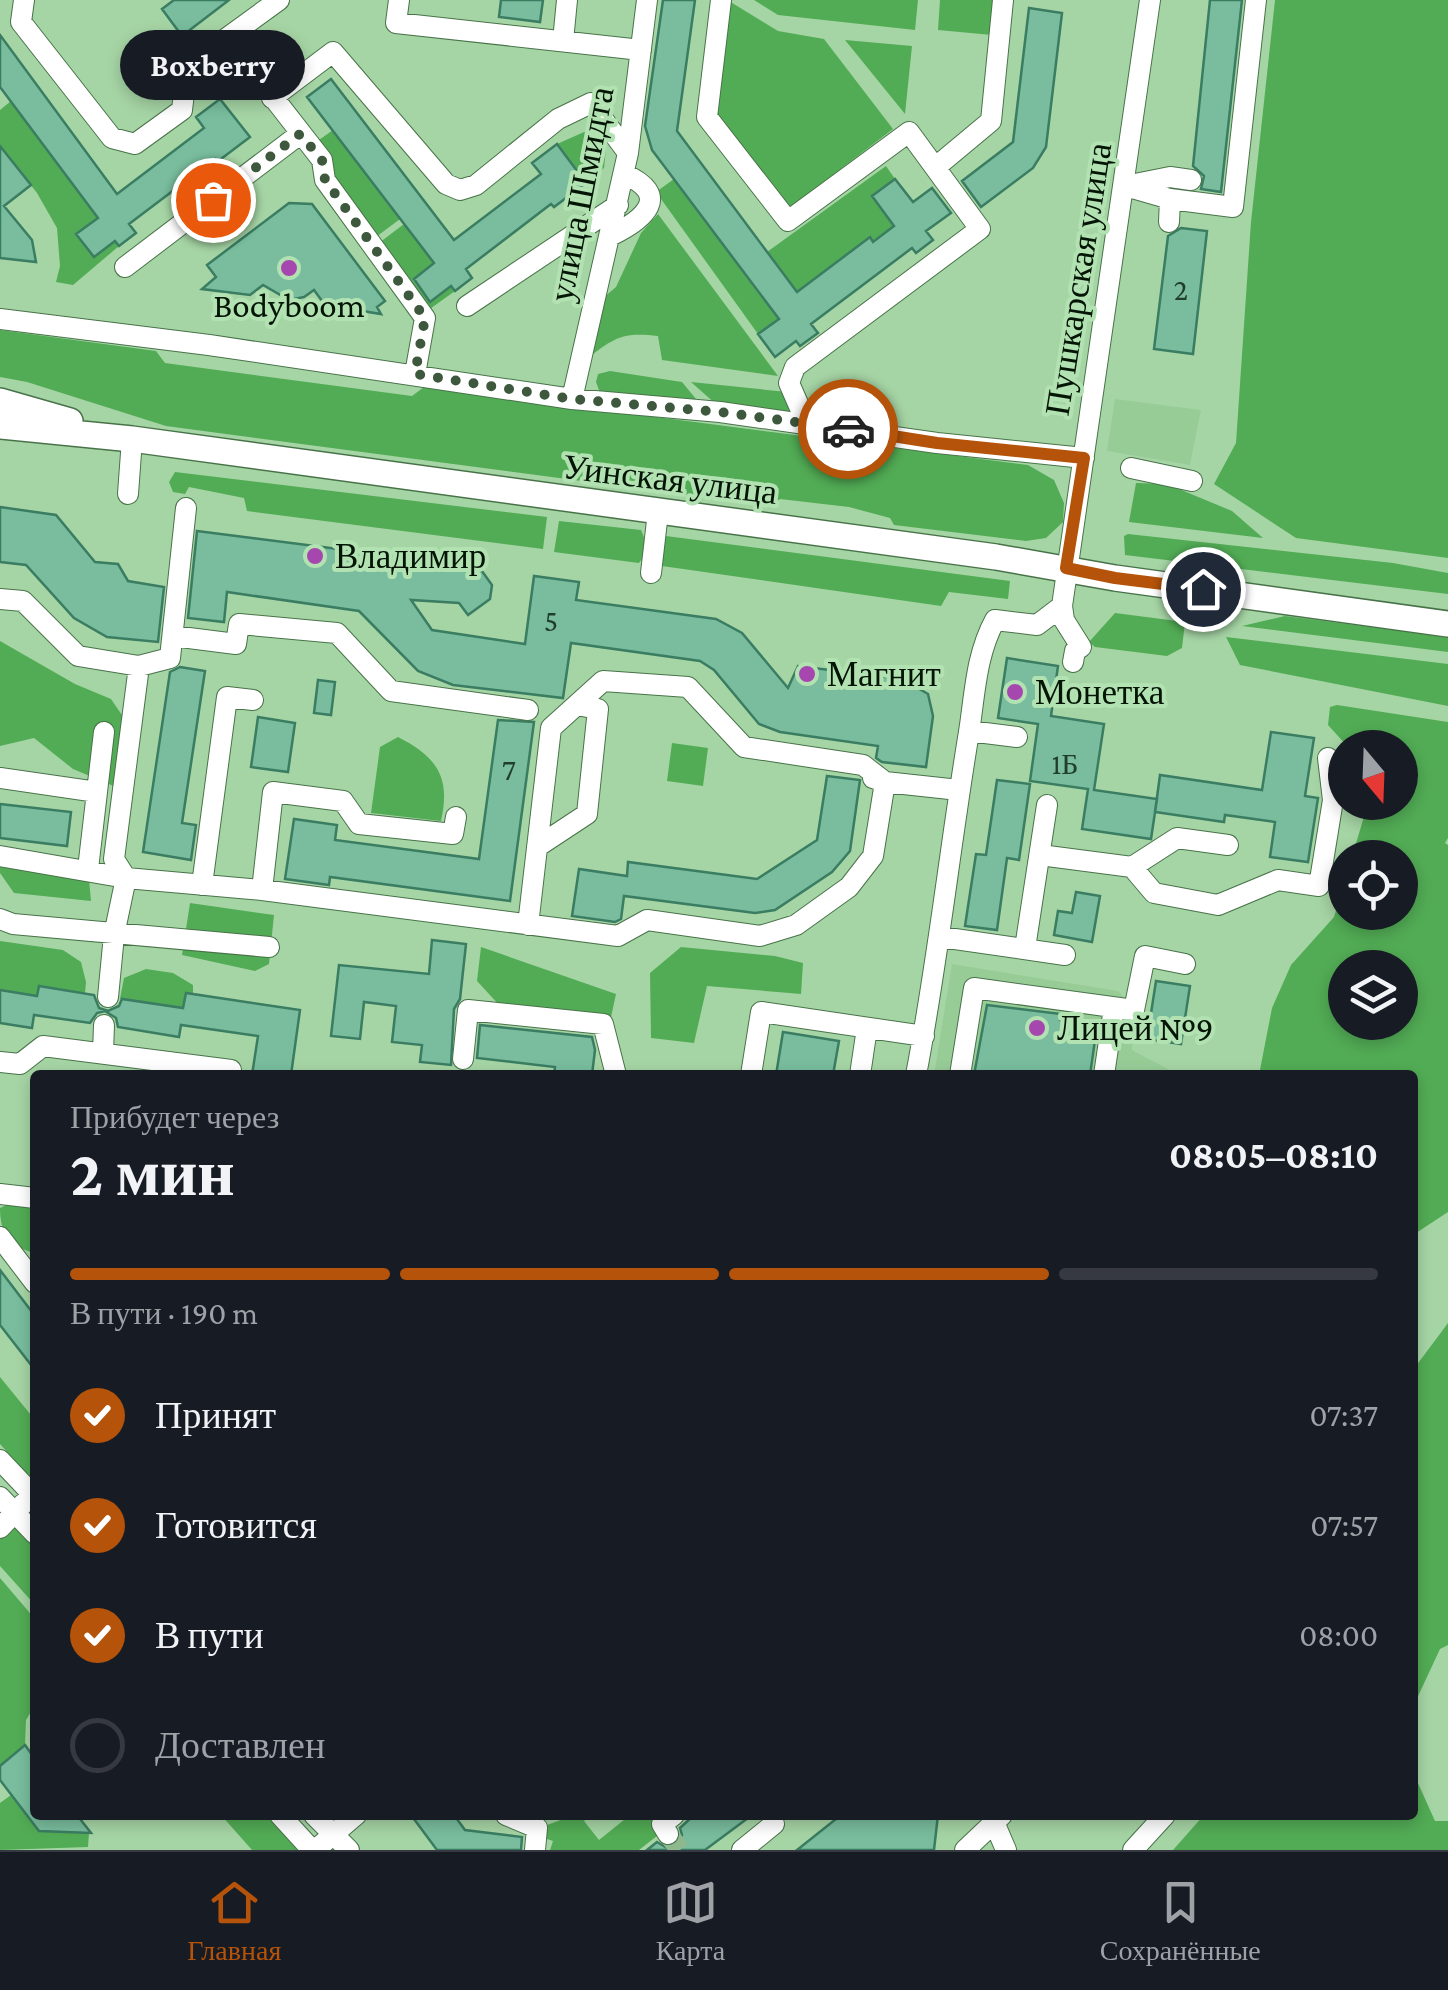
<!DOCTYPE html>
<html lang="ru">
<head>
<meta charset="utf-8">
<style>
  body { margin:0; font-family:"Crimson Pro",serif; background:#20242c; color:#f1f3f6; height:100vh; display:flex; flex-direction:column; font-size:38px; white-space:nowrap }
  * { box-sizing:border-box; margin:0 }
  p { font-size:32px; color:#9ea1a6 }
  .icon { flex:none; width:55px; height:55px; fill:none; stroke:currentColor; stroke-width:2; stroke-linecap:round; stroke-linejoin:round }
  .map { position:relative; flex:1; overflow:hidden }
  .panel { position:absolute; left:30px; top:1070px; width:1388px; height:750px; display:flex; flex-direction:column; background:#171b24; border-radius:10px; box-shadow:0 5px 15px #0003 }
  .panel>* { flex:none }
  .needle { width:65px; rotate:161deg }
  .controls { position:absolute; left:1328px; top:730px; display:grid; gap:20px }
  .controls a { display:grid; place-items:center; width:90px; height:90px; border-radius:50%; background:#171b24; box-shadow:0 5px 15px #0003; font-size:50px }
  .pin { position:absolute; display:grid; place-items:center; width:85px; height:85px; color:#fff; margin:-42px; border:5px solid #fff; border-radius:50%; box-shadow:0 2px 10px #0007 }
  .courier { position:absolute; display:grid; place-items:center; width:100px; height:100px; margin:-50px; border:8px solid #b45309; border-radius:50%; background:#fff; color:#222; box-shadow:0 2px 12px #0007 }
  .bubble { position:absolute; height:70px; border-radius:35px; background:#171b24; box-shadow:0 5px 15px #0003; font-size:32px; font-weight:700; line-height:70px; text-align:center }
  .head em { font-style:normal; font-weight:700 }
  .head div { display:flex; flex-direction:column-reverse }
  .head { display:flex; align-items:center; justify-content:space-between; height:170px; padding:0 40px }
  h1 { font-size:65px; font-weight:700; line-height:75px }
  .bar { display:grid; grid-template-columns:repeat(4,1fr); gap:15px 10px; align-content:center; height:120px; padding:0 40px }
  .bar i { height:12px; border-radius:8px; background:#363941 }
  .bar .selected { background:#b45309 }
  .bar p { grid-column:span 4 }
  ol { padding:0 40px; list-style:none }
  li { display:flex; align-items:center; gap:30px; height:110px }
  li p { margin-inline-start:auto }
  li .icon { padding:10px; border-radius:50%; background:#b45309; color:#fff; stroke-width:4 }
  li:last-child { color:#9ea1a6 }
  li i { width:55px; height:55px; border:5px solid #363941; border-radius:50% }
  .tabs { display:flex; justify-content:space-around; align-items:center; height:140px; border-top:2px solid #363941; background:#171b24; font-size:28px; color:#9ea1a6 }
  .tabs a { display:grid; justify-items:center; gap:5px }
  .tabs .selected { color:#b45309 }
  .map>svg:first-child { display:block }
  .built { fill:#97cc97 }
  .green { fill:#52ac55; fill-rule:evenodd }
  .building { fill:#79bd9e; stroke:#3a7d62; stroke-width:2.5 }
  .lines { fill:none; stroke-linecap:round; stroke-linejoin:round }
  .minor-tunnel { stroke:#8eb88d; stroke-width:20; stroke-dasharray:20 10; stroke-linecap:butt }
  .minor-casing { stroke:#487349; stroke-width:22 }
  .major-casing { stroke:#487349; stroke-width:28 }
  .minor { stroke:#fff; stroke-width:20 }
  .major { stroke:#fff; stroke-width:25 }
  .done { stroke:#3d583d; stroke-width:10; stroke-dasharray:0 18 }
  .route { stroke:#b45309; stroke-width:12 }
  .poi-dot { fill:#a646af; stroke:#b3e2b2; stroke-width:4 }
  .labels { text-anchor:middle; stroke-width:8; stroke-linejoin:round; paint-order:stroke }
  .number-label { font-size:30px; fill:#213e2b }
  .street-label { font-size:35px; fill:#041405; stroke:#b3e2b2 }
  .poi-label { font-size:35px; fill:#041405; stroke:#b3e2b2; text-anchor:start }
</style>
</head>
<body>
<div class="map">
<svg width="1448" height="1850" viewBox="0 0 1448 1850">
  <rect width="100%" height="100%" fill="#a6d5a5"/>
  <path class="built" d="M1115 399 1201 410 1190 465 1107 451Z
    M952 964 1118 991 1131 1005 1132 1050 1179 1075H934Z"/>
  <path class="green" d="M754 0H918L915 30 778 15Z
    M940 0H995L992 35 938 30Z
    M1275 0H1448V558L1296 538 1214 484 1236 443 1251 222Z
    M729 1 778 31 824 39 893 129 788 209 715 112Z
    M845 40 912 46 905 114Z
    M11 101 98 218 77 235 94 257 115 241 119 246 73 285 56 282 60 266 57 228 37 193 0 146V110Z
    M333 130 400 219 372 240 331 186 316 142Z
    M584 132 599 137 606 149 604 168 586 183 557 144Z
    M886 166 895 179 872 196 894 226 873 242 870 238 799 295 767 252Z
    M674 179 779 319 758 334 656 192Z
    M658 214 778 376 662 360 658 336C623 332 615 337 588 358L603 298 616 287 641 233Z
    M404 224 434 263 413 280 430 302 451 286 455 291 427 311 375 246Z
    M0 330 156 351 165 363 412 396 424 387 1028 465 1054 480 1064 503 1063 522 1046 538 1026 541 894 525 890 518 849 507 780 499 774 503 733 501 166 426 27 382 0 377Z
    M610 371 682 382 701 405 600 393 596 382 598 374Z
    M691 382 787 392 794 417 718 406Z
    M175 472 547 517 543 549 247 511 244 498 189 487 185 494 173 492 169 482Z
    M1136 483 1167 484 1232 511 1263 538 1129 522Z
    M559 521 641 530C647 543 648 553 639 563L554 552Z
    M1128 534 1393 563 1448 573V594L1125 555 1124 536Z
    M666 536 1010 581 1008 599 949 592 941 606 662 566V539Z
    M1115 613 1185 622 1182 648 1167 656 1095 647 1089 642Z
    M1285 616 1448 637V652L1242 626Z
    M1226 637 1448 664V706L1240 665Z
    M0 641 75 684 111 699 124 718 116 787 73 769 34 738 0 746Z
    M1337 705 1448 722V838L1445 843 1448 845V1212L1413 1235 1412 1075H1259L1272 1008 1291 965 1334 917 1345 881V912H1400V858L1352 857 1368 803 1400 802V748L1348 747 1328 725 1330 707ZM1345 968H1400V1022H1345Z
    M398 737C437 757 451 777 441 821L371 813 380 747Z
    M672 743 708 748 703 786 667 781Z
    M0 867 89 879 91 901 14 893 0 873Z
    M190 903 274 915 269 964 255 971 182 955Z
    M0 941 63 950 81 962 86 982 85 993 39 987 37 996 0 990Z
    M481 947 616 994 611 1017 501 1007 477 981Z
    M681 947 775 956 803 963 801 994 707 986 694 1043 651 1038 650 973Z
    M146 969 173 973 193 985V994H186L183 1008 120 999 124 978Z
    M11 1203 35 1209V1253C9 1247 0 1233 0 1208Z
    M1448 1323V1645L1440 1649 1413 1707V1370Z
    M0 1377 35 1420V1483L0 1444Z
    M14 1527 35 1547V1605L0 1566V1537Z
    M0 1578 35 1619V1705L26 1720 25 1745 0 1766Z
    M1413 1772 1435 1821H1448V1850H1173L1204 1815H1412Z
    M11 1795 39 1831 89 1833 88 1847 0 1850V1803Z
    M221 1815H271L304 1850H252Z
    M574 1815H591L584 1821 599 1840 630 1815H649L662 1832 639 1850H550L553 1841 541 1837 539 1828Z"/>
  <path class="building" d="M174 0H229L182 36 162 9Z
    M501 0H543L540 22 499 17Z
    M663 0H695L677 131 797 292 870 237 873 242 894 226 872 196 895 179 913 202 932 188 951 213 926 231 933 240 916 253 912 248 811 324 818 333 800 346 796 341 775 357 758 334 779 319 652 150 645 126Z
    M1210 0H1242L1221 192 1201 189 1204 176 1193 166Z
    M1029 8 1062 13 1046 147 1033 168 981 207 962 181 1013 142Z
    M0 35 117 194 204 128 196 117 220 99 250 137 217 162 215 159 129 224 136 233 119 246 115 241 94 257 76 234 98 218 0 87Z
    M331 79 454 240 541 174 532 163 557 144 586 183 554 207 551 204 466 269 472 278 455 291 451 286 430 302 414 279 434 263 307 97Z
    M0 146 31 185 4 206 32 240 36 262 0 258Z
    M289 203 312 204 385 301 377 307 381 314 325 305 314 290 304 297 289 300 263 285 250 295 202 289 216 277 207 265Z
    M1181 228 1207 231 1193 354 1154 349 1168 236Z
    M0 507 56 515 95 562 118 564 128 581 164 587 158 642 107 637 74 618 26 565 0 562Z
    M197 531 479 567 492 585 490 599 468 615 459 603 411 600 432 630 525 644 534 576 579 582 576 600 716 619 742 633 788 688 798 666 902 679 928 694 933 716 926 767 882 762 876 758 878 746 780 732 759 724 714 670 700 661 571 643 563 698 453 685 418 671 359 611 227 592 224 622 188 618Z
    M1007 658 1058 666 1051 716 1104 724 1094 790 1157 799 1151 839 1082 829 1088 789 1030 781 1038 724 998 718Z
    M180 667 205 671 182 823 196 825 191 860 143 852 170 672Z
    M318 680 335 682 331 715 314 713Z
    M258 717 295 723 288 772 251 767Z
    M498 720 534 722 510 901 330 877 329 885 285 879 294 819 337 825 335 840 479 859Z
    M1271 732 1314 738 1305 796 1318 798 1308 862 1270 857 1275 822 1225 815 1224 822 1155 812 1160 775 1262 790Z
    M827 776 860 780 850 851 832 872 775 910 755 913 624 896 621 919 615 922 572 916 579 869 627 876 628 862 757 879 817 840Z
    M997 780 1030 784 1019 860 1007 858 997 930 965 926 976 854 986 855Z
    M0 804 71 812 67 846 0 838Z
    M1076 892 1100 896 1092 942 1054 935 1058 911 1072 913Z
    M432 940 466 944 460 999 454 1009 451 1065 420 1062 422 1045 392 1042 396 1006 364 1002 360 1039 331 1036 339 965 429 974Z
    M1156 981 1190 986 1181 1044 1147 1039Z
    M39 986 94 995 99 1008 108 1011 119 1006 122 999 183 1008 186 993 300 1010 291 1075H252L258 1036 181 1025 179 1037 118 1027 116 1018 105 1011 97 1013 90 1023 34 1015 32 1028 0 1023V990L37 996Z
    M987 1005 1061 1014 1060 1020 1097 1026 1090 1075H974Z
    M480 1025 592 1037 595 1050 592 1075H554L555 1067 477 1058Z
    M783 1032 839 1041 833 1075H776Z
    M0 1270 35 1316V1370L0 1325Z
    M25 1745 35 1759V1815H77L91 1833 39 1831 0 1780V1766Z
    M411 1815H454L465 1830 522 1837 521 1850H437Z
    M694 1815H752L705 1850H647L657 1842 667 1848 676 1845 682 1835 680 1828Z
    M841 1815H938L934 1850H797Z"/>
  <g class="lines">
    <path class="minor-tunnel" d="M668 1834 680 1850"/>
    <defs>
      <path id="minor" d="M24 0 21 22 112 138 135 144 182 110 187 67 279 0
        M399 0 396 23 641 50
        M721 0 707 117 788 221 909 132 980 229 795 367 789 383 806 422
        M227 38 322 160 325 180 425 318 415 374
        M563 41 567 0
        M272 98 333 52 446 184 460 190 476 185 558 119 591 103 628 153
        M937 166 991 121 1003 0
        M1191 180 1170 177 1125 186 1170 199 1233 207 1256 0
        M1169 222 1170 199
        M612 235C645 219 672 195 624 174
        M125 267 300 134
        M467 306 618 205
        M0 319 209 345 572 399 720 412 937 443 1084 458
        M572 399 628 153 647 0
        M1131 468 1192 481
        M128 494 132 439
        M651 573 658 512
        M0 599 23 601 78 656 139 666
        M1062 606 1064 620 1081 647 1075 651 1073 662
        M173 636 236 644 239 624 337 633 391 691 528 710
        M969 731 1017 737
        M0 778 97 792
        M873 778 885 782 959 790
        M537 847 587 814 598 709 577 705
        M1040 855 1132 867 1154 893 1218 905 1278 880 1319 886 1333 800 1328 758
        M0 856 126 878 262 890 618 936 647 920 760 936 796 925 849 887 873 856 885 782
        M1132 867 1177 838 1228 845
        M88 869 104 732
        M202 885 227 697 253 700
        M262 890 273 792 343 801 359 824 453 834 456 817
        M0 919 13 924 269 947
        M528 925 551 728 603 681 688 687 744 747 863 765 885 782
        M941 937 1065 955
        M1025 948 1047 805
        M108 997 114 935 126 878 114 859 139 666 170 658 186 508
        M103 1053 104 1025
        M463 1059 468 1010 603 1024 616 1075
        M0 1062 20 1064 43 1046 231 1070 230 1075
        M751 1075 761 1012 924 1036
        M860 1075 867 1028
        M916 1075C938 961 950 846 969 732 975 693 976 655 995 620L1037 625 1062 606 1150 0
        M960 1075 974 988 1134 1010 1145 956 1185 964
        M1104 1075 1114 1008
        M0 1194 35 1198
        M0 1237 35 1283
        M0 1460 35 1497
        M0 1497 35 1534
        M0 1528 24 1503
        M280 1815 312 1850
        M314 1815 349 1850
        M506 1815 537 1828 535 1850
        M994 1822 1006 1850
        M668 1834 662 1824 674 1815
        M315 1850 356 1815
        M742 1850 774 1824
        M965 1850 1002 1815
        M1133 1850 1165 1815"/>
      <path id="major" d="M0 401 70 421
        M0 426 132 439 996 557 1115 578 1448 624"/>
    </defs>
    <use href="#minor" class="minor-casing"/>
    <use href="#major" class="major-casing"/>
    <use href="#minor" class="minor"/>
    <use href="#major" class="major"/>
  </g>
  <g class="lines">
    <path class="done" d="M213 200 300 134 322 160 325 180 425 318 415 374 572 399 720 412 848 429"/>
    <path class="route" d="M848 429 937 443 1084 458 1066 568 1115 578 1203 589"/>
  </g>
  <g class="poi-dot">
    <circle cx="289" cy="268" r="10"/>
    <circle cx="315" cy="556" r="10"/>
    <circle cx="807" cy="674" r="10"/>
    <circle cx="1015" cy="692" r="10"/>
    <circle cx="1037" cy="1028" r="10"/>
  </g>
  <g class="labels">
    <g class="number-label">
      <text x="1181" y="300">2</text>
      <text x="551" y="631">5</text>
      <text x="1065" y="774">1Б</text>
      <text x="509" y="780">7</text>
    </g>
    <g class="street-label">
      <text transform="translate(581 194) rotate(-79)" y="12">улица Шмидта</text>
      <text transform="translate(1078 279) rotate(-81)" y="12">Пушкарская улица</text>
      <text transform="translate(670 479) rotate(7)" y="12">Уинская улица</text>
    </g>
    <g class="poi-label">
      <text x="289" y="317" text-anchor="middle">Bodyboom</text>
      <text x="335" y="568">Владимир</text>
      <text x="827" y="686">Магнит</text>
      <text x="1035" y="704">Монетка</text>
      <text x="1057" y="1040">Лицей №9</text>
    </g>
  </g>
</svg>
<div class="controls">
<a><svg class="needle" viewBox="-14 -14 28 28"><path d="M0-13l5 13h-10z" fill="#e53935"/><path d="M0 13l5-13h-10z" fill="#9ea1a6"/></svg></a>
<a><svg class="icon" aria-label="locate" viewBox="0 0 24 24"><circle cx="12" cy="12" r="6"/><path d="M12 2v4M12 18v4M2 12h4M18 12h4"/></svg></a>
<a><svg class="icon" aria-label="layers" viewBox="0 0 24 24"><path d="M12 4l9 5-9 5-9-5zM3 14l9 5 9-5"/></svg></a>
</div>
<div class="pin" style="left:213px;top:200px;background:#ea580c"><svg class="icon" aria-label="bag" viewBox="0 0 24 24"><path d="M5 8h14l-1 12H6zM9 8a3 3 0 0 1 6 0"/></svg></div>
<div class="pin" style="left:1203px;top:589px;background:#1f2937"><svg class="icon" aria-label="home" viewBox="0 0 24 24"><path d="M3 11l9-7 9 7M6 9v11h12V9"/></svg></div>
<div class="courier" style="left:848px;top:429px"><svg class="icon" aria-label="car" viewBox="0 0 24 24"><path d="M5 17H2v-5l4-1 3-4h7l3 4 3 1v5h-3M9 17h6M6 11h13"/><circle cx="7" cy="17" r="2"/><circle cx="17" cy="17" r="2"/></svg></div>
<div class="bubble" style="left:120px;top:30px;width:185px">Boxberry</div>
<section class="panel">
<div class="head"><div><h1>2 мин</h1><p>Прибудет через</p></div><em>08:05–08:10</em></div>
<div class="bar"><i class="selected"></i><i class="selected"></i><i class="selected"></i><i></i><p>В пути · 190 m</p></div>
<ol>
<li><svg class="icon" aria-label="check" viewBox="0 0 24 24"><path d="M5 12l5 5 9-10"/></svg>Принят<p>07:37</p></li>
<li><svg class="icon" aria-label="check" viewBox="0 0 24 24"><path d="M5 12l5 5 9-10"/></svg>Готовится<p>07:57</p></li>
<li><svg class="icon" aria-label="check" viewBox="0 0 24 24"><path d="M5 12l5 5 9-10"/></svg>В пути<p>08:00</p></li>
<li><i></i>Доставлен</li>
</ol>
</section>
</div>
<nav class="tabs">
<a class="selected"><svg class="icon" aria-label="home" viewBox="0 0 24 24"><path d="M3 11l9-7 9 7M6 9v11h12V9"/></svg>Главная</a>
<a><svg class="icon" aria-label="map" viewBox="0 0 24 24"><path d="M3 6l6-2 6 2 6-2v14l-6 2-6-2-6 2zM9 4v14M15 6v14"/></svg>Карта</a>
<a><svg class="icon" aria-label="saved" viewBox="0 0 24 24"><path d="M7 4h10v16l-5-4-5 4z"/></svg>Сохранённые</a>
</nav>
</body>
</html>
